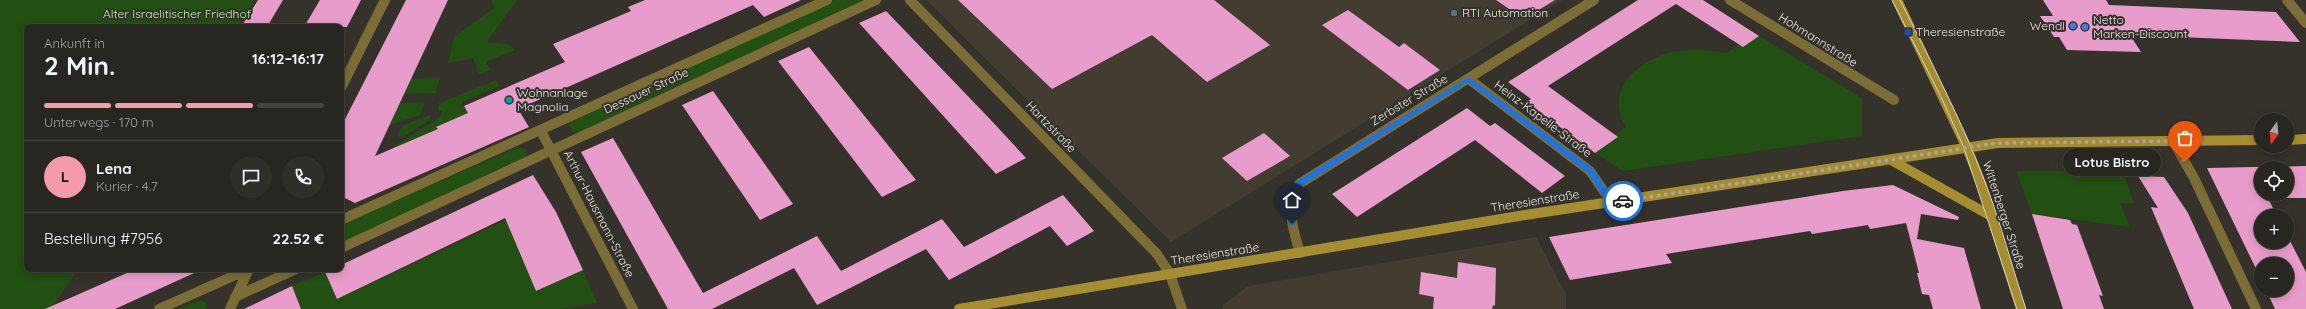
<!DOCTYPE html>
<html lang="de">
<head>
<meta charset="utf-8">
<style>
  body { margin:0; font-family:Quicksand,sans-serif; background:#302e29; color:#f1f3f6; height:100vh; display:flex; flex-direction:column; font-size:15px; white-space:nowrap }
  * { box-sizing:border-box; margin:0 }
  p { font-size:13px; color:#a5a5a5 }
  .icon { flex:none; width:22px; height:22px; fill:none; stroke:currentColor; stroke-width:2; stroke-linecap:round; stroke-linejoin:round }
  .map { position:relative; flex:1; overflow:hidden }
  .drawer { position:absolute; left:24px; top:24px; width:320px; height:248px; display:flex; flex-direction:column; background:#282620; border-radius:8px; box-shadow:0 2px 10px #0003,0 0 0 1px #44433e }
  .drawer>* { flex:none }
  .needle { width:26px; rotate:195deg }
  .controls { position:absolute; left:2254px; top:113px; display:grid; gap:8px }
  .controls a { display:grid; place-items:center; width:40px; height:40px; border-radius:50%; background:#282620; box-shadow:0 2px 10px #0003,0 0 0 1px #44433e; font-size:20px }
  .pin { position:absolute; display:grid; place-items:center; width:34px; height:34px; color:#fff; margin:-41px -17px; border-radius:50% 50% 50% 0; rotate:-45deg; box-shadow:0 0 4px #0007 }
  .pin .icon { rotate:45deg }
  .courier { position:absolute; display:grid; place-items:center; width:40px; height:40px; margin:-20px; border:3px solid #1a73e8; border-radius:50%; background:#fff; color:#222; box-shadow:0 1px 5px #0007 }
  .bubble { position:absolute; height:28px; border-radius:14px; background:#282620; box-shadow:0 2px 10px #0003,0 0 0 1px #44433e; font-size:13px; font-weight:700; line-height:28px; text-align:center }
  .overview em { font-style:normal; font-weight:700 }
  .overview div { display:flex; flex-direction:column-reverse }
  .overview { display:flex; align-items:center; justify-content:space-between; height:68px; padding:0 20px }
  h1 { font-size:26px; font-weight:700; line-height:30px }
  .bar { display:grid; grid-template-columns:repeat(4,1fr); gap:6px 4px; align-content:center; height:48px; padding:0 20px }
  .bar i { height:5px; border-radius:3px; background:#44433e }
  .bar .selected { background:#f39aac }
  .bar p { grid-column:span 4 }
  .line { display:flex; align-items:center; gap:10px; padding:0 20px; border-top:1px solid #44433e }
  .line div { flex:1 }
  .round { display:grid; place-items:center; flex:none; width:42px; height:42px; border-radius:21px; background:#302e29 }
  .map>svg:first-child { display:block }
  .built { fill:#423c31 }
  .green { fill:#215012 }
  .building { fill:#e89ccb; fill-rule:evenodd }
  .lines { fill:none; stroke-linecap:round; stroke-linejoin:round }
  .street { stroke:#7c6d37; stroke-width:10 }
  .secondary { stroke:#a68d30; stroke-width:10 }
  .tram { stroke:#d3d1cc; stroke-width:1 }
  .route { fill:#1a73e8 }
  .done { stroke:#a9a7a2; stroke-width:4; stroke-dasharray:0 7.2 }
  .service-dot { fill:#5c6f8a; stroke:#35322b; stroke-width:1.5 }
  .shop-dot { fill:#3f7fe0; stroke:#35322b; stroke-width:1.5 }
  .transit-dot { fill:#1a4fb4; stroke:#35322b; stroke-width:1.5 }
  .culture-dot { fill:#0f9aa8; stroke:#35322b; stroke-width:1.5 }
  .labels { text-anchor:middle; stroke-width:4; stroke-linejoin:round; paint-order:stroke }
  .poi-label { font-size:12px; fill:#e8e6e2; stroke:#35322b; text-anchor:start }
  .park-label { font-size:12px; fill:#b2faa0; stroke:#35322b }
  .street-label { font-size:12px; fill:#e8e6e2; stroke:#35322b }
</style>
</head>
<body>
<div class="map">
<svg width="2306" height="309" viewBox="0 0 2306 309">
  <rect width="100%" height="100%" fill="#35322b"/>
  <path class="built" d="M926 0H1562L1171 242Z
    M1536 237 1566 294V309H1222L1223 305 1248 286Z"/>
  <path class="green" d="M0 0H255L237 27H27V269H78L54 305 55 309H0Z
    M491 0H517L487 42 508 44 515 50 486 62 490 70 479 74 473 58 448 63 454 37 494 8Z
    M834 0H864L582 131 574 132 569 126 572 120Z
    M1759 36 1862 98V136L1623 171 1595 153 1618 138 1614 135 1626 127C1602 89 1641 57 1678 51 1695 49 1710 50 1727 53L1739 44 1743 47Z
    M440 77 436 93 404 94 411 79Z
    M496 80 500 86 462 102V107L464 106 469 115 437 127 438 129 395 153 393 147 439 118 442 111H438L439 103Z
    M425 102 420 115 389 125 400 103Z
    M430 115V120L402 137 397 136 403 125Z
    M518 147 525 148 527 153 525 157 341 244V225Z
    M2016 171 2123 172 2134 203H2120L2130 227 2032 214Z
    M547 201 515 242 536 291 583 270 597 303 561 309H301L292 286 325 272 337 299Z
    M201 300 207 304 206 309H178Z"/>
  <path class="building" d="M258 0H283L267 27H241Z
    M320 0H361L347 27H304Z
    M406 0H448L375 156 438 129 436 127 468 113 464 106 565 62 553 44 631 11 628 7 645 0H801L764 17 753 5 518 109 529 127 355 203 341 196V127Z
    M958 0H1214L1270 45 1207 82 1152 35 1052 89Z
    M1496 0H1555L1524 19Z
    M1638 0H1703L1759 36 1743 47 1676 4 1548 86 1618 137 1595 153 1526 102 1531 99 1508 82Z
    M2043 0H2106L2109 5 2276 12 2300 42 2130 35 2141 52 2067 50 2059 37H2054L2040 16H2053Z
    M1348 10 1399 47 1404 43 1440 70 1408 90 1322 25Z
    M886 11 988 117 1026 158 996 174 859 23Z
    M809 47 916 180 882 197 778 61Z
    M713 91 793 204 760 220 682 105Z
    M1467 108 1490 126 1495 123 1565 176 1542 193 1475 140 1357 217 1332 194Z
    M1264 133 1290 156 1247 181 1222 158Z
    M613 138 703 293 817 236 841 271 942 219 964 247 1063 195 1094 231 1067 246 1050 226 949 280 926 249 817 305 794 268 712 309H668L581 152Z
    M2306 166V198H2268L2277 216H2261V242H2287V235L2306 272V309H2275L2266 290H2287V264H2261V279L2207 168ZM2261 168H2287V194H2261Z
    M533 175 556 212 583 270 536 291 505 218 337 299 325 272 332 269H341V265Z
    M2138 176 2164 177 2188 213 2232 309H2194L2151 207 2158 208Z
    M1893 185 1959 217 1958 220 1921 214 1917 239 1964 248 1981 309H1933L1929 295 1922 294 1917 273H1919L1906 223 1870 229 1868 225 1812 234 1810 231 1666 254 1672 263 1570 280 1549 237 1843 191Z
    M2032 214 2070 220 2072 224 2077 225 2103 296 2099 295 2104 309H2063Z
    M1458 262 1496 268 1495 306 1493 305 1492 309H1433L1434 297 1419 294 1421 272 1457 278Z
    M136 269H203L115 309H45Z
    M292 286 301 309H244Z"/>
  <g class="lines">
    <path class="street" d="M910 0 1157 254 1170 274 1182 309
      M1730 0 1894 100
      M2287 0 2306 23
      M1469 79 1590 171 1612 203
      M341 88 385 0
      M541 131 633 309
      M2173 141 2194 178 2256 309
      M341 220 827 0
      M341 248 876 0
      M1300 253C1293 229 1285 207 1299 184L1594 0
      M235 297 296 269
      M159 309 249 269
      M230 309 249 269"/>
    <path class="secondary" d="M1897 0 1967 148 1981 183 2021 309
      M2287 140 2306 139
      M1891 160 1991 216
      M959 309 1525 215 1998 143 2261 140"/>
    <path class="tram" d="M1892 0 1943 101 1964 148 2017 309
      M1900 0C1930 60 1961 119 1985 182 2001 223 2012 267 2026 309"/>
  </g>
  <path class="route" d="M1469 77 1593 169 1613 200 1623 198 1627 201 1626 203 1609 205 1588 173 1468 82 1301 186C1292 198 1293 210 1296 224L1290 226C1284 210 1287 196 1296 182Z"/>
  <g class="lines">
    <path class="done" d="M1623 201 1998 143 2173 141 2185 162"/>
  </g>
  <circle class="service-dot" cx="1454" cy="13" r="4"/>
  <g class="shop-dot">
    <circle cx="2073" cy="26" r="4"/>
    <circle cx="2085" cy="27" r="4"/>
  </g>
  <rect class="transit-dot" x="1904" y="28" width="8" height="8" rx="2"/>
  <circle class="culture-dot" cx="509" cy="100" r="4"/>
  <g class="labels">
    <g class="poi-label">
      <text x="1462" y="17">RTI Automation</text>
      <text x="2093" y="24">Netto<tspan x="2093" dy="14">Marken-Discount</tspan></text>
      <text x="2065" y="30" text-anchor="end">Wendl</text>
      <text x="1916" y="36">Theresienstraße</text>
      <text x="517" y="97">Wohnanlage<tspan x="517" dy="14">Magnolia</tspan></text>
    </g>
    <g class="park-label">
      <text x="177" y="18">Alter Israelitischer Friedhof</text>
    </g>
    <g class="street-label">
      <text transform="translate(1818 40) rotate(32)" y="4">Hohmannstraße</text>
      <text transform="translate(646 91) rotate(-25)" y="4">Dessauer Straße</text>
      <text transform="translate(1409 100) rotate(-31)" y="4">Zerbster Straße</text>
      <text transform="translate(1543 119) rotate(37)" y="4">Heinz-Kapelle-Straße</text>
      <text transform="translate(1051 127) rotate(46)" y="4">Hartzstraße</text>
      <text transform="translate(1535 201) rotate(-9)" y="4">Theresienstraße</text>
      <text transform="translate(599 214) rotate(63)" y="4">Arthur-Hausmann-Straße</text>
      <text transform="translate(2004 215) rotate(72)" y="4">Wittenberger Straße</text>
      <text transform="translate(1215 254) rotate(-9)" y="4">Theresienstraße</text>
    </g>
  </g>
</svg>
<div class="controls">
<a><svg class="needle" viewBox="-14 -14 28 28"><path d="M0-13l5 13h-10z" fill="#e53935"/><path d="M0 13l5-13h-10z" fill="#a5a5a5"/></svg></a>
<a><svg class="icon" aria-label="locate" viewBox="0 0 24 24"><circle cx="12" cy="12" r="6"/><path d="M12 2v4M12 18v4M2 12h4M18 12h4"/></svg></a>
<a>+</a>
<a>−</a>
</div>
<div class="pin" style="left:2185px;top:162px;background:#ea580c"><svg class="icon" aria-label="bag" viewBox="0 0 24 24"><path d="M5 8h14l-1 12H6zM9 8a3 3 0 0 1 6 0"/></svg></div>
<div class="pin" style="left:1292px;top:224px;background:#1f2937"><svg class="icon" aria-label="home" viewBox="0 0 24 24"><path d="M3 11l9-7 9 7M6 9v11h12V9"/></svg></div>
<div class="courier" style="left:1623px;top:201px"><svg class="icon" aria-label="car" viewBox="0 0 24 24"><path d="M5 17H2v-5l4-1 3-4h7l3 4 3 1v5h-3M9 17h6M6 11h13"/><circle cx="7" cy="17" r="2"/><circle cx="17" cy="17" r="2"/></svg></div>
<div class="bubble" style="left:2063px;top:148px;width:98px">Lotus Bistro</div>
<section class="drawer">
<div class="overview"><div><h1>2 Min.</h1><p>Ankunft in</p></div><em>16:12–16:17</em></div>
<div class="bar"><i class="selected"></i><i class="selected"></i><i class="selected"></i><i></i><p>Unterwegs · 170 m</p></div>
<div class="line" style="height:72px"><b class="round" style="background:#f39aac;color:#111">L</b><div><b>Lena</b><p>Kurier · 4.7</p></div><a class="round"><svg class="icon" aria-label="chat" viewBox="0 0 24 24"><path d="M4 5h16v11H9l-5 4z"/></svg></a><a class="round"><svg class="icon" aria-label="phone" viewBox="0 0 24 24"><path d="M5 4h4l2 5-3 2q2 4 5 5l2-3 5 2v4C11 20 4 13 5 4z"/></svg></a></div>
<div class="line" style="height:52px"><div>Bestellung #7956</div><b>22.52 €</b></div>
</section>
</div>
</body>
</html>
